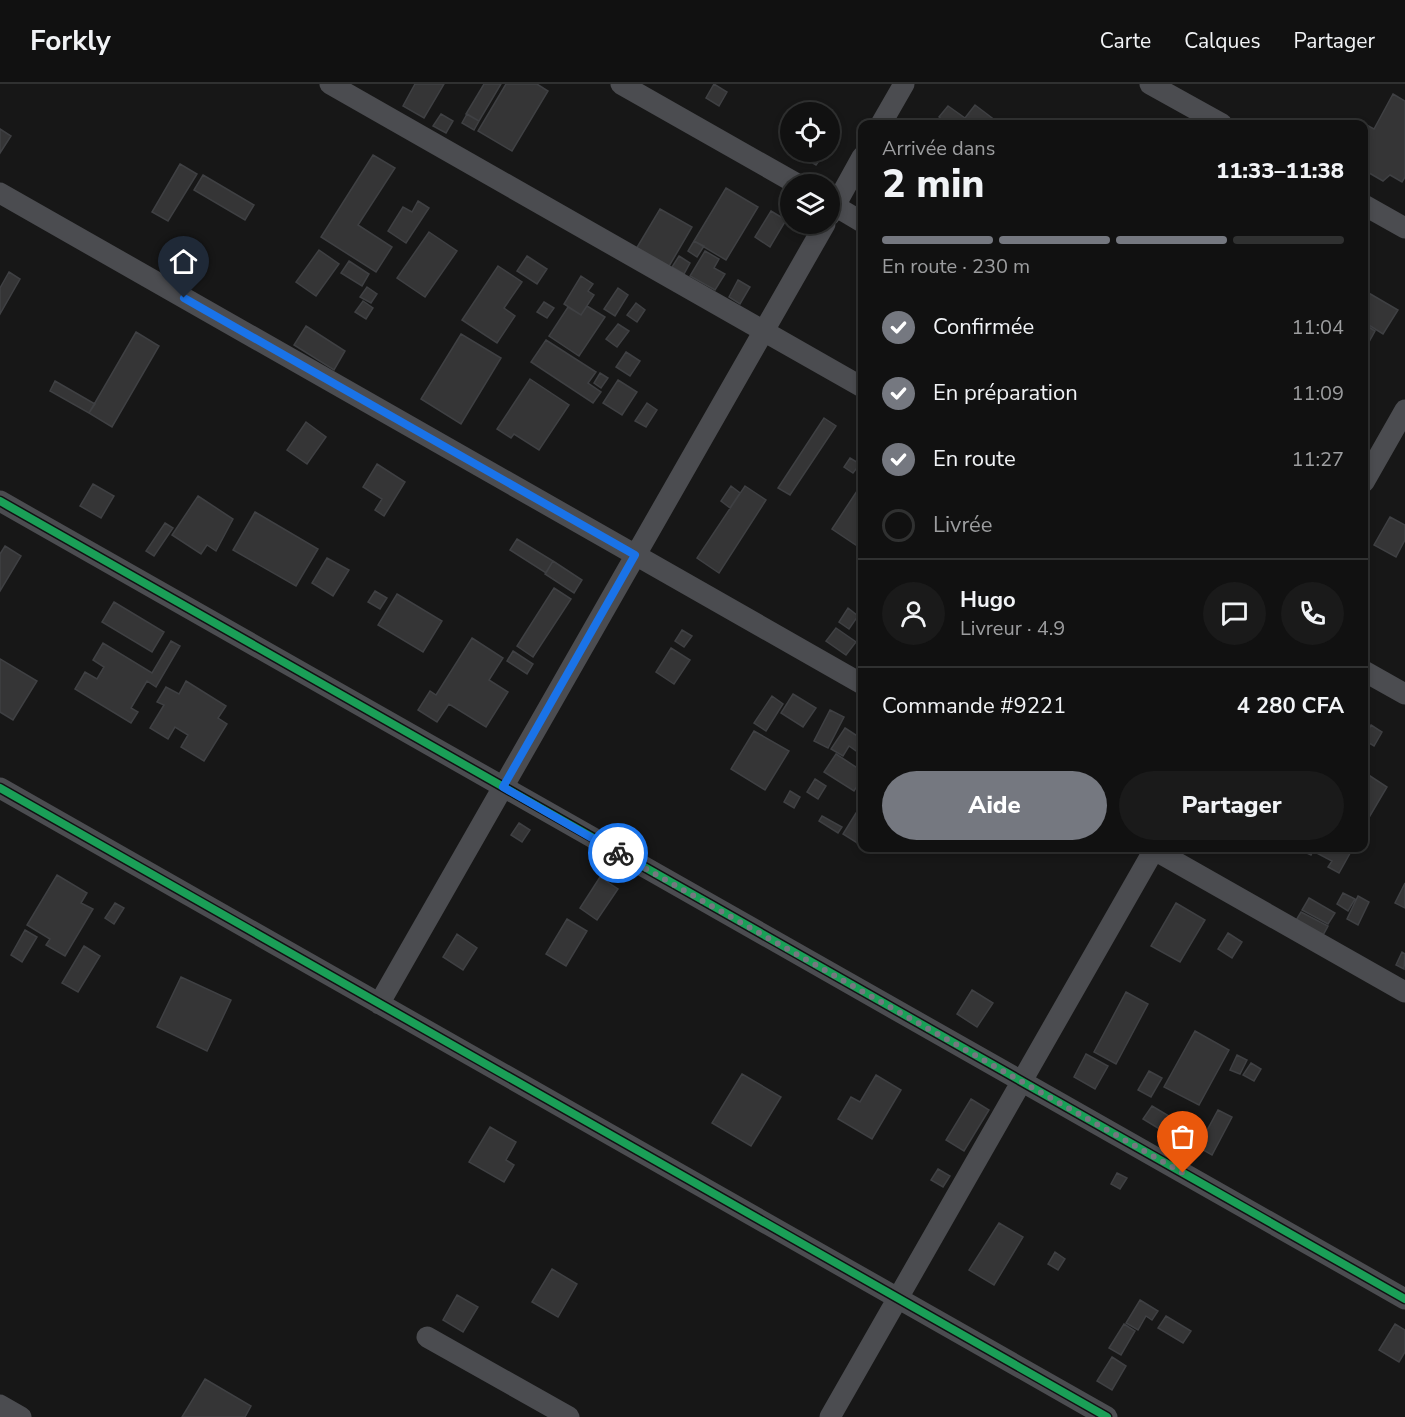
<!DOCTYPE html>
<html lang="fr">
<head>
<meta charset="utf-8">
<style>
  body { margin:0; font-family:"Nunito Sans",sans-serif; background:#1a1a1a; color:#f1f3f6; height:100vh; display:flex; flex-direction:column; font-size:22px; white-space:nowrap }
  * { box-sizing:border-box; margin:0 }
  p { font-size:20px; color:#9c9d9f }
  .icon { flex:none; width:33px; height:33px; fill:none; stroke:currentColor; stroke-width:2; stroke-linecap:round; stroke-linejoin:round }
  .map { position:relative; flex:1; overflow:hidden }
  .side { position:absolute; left:858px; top:36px; width:510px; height:732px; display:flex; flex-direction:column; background:#111; border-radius:12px; box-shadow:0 3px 9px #0003,0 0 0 2px #303131 }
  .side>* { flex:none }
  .tools { position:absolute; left:780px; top:18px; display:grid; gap:12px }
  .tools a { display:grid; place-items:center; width:60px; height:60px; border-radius:50%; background:#111; box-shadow:0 3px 9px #0003,0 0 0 2px #303131; font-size:30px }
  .pin { position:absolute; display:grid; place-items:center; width:51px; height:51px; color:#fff; margin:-62px -26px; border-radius:50% 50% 50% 0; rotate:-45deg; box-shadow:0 0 6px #0007 }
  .pin .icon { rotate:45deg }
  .courier { position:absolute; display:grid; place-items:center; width:60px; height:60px; margin:-30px; border:4px solid #1a73e8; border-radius:50%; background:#fff; color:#222; box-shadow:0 2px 8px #0007 }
  .headline em { font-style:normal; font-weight:800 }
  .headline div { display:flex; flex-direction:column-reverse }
  .headline { display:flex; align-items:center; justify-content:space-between; height:102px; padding:0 24px }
  h1 { font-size:39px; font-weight:800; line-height:45px }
  .bar { display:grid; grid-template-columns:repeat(4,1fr); gap:9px 6px; align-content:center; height:72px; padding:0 24px }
  .bar i { height:8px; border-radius:4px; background:#303131 }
  .bar .current { background:#757880 }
  .bar p { grid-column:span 4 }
  .line { display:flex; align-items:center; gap:15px; padding:0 24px; border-top:2px solid #303131 }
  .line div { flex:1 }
  .round { display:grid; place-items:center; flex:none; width:63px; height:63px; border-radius:32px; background:#1a1a1a }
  ol { padding:0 24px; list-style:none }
  li { display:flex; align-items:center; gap:18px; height:66px }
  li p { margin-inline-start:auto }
  li .icon { padding:6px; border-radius:50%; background:#757880; color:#fff; stroke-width:4 }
  li:last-child { color:#9c9d9f }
  li i { width:33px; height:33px; border:3px solid #303131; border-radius:50% }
  .button { display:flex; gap:12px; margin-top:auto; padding:12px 24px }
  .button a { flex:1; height:69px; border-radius:36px; background:#757880; color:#fff; font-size:24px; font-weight:800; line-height:69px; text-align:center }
  .button a+a { background:#1a1a1a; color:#f1f3f6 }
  header { display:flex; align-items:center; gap:36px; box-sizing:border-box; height:84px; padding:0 30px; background:#111; border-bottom:2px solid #303131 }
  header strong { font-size:28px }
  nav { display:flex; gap:33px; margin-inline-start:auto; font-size:21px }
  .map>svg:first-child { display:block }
  .building { fill:#353536; stroke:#3f4043; stroke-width:1.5 }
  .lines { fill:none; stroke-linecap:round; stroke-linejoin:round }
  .minor { stroke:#4b4c50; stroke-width:21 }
  .cycleway-casing { stroke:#111113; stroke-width:11 }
  .cycleway { stroke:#1a9f57; stroke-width:8 }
  .done { stroke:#757880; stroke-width:6; stroke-dasharray:0 10.8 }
  .route { stroke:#1a73e8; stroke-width:8 }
</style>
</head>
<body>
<header>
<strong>Forkly</strong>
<nav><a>Carte</a><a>Calques</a><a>Partager</a></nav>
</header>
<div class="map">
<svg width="1405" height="1333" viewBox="0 0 1405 1333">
  <rect width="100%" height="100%" fill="#171717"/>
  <path class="building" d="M415 0H444L424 34 403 22Z
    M484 0H501L479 37 466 30Z
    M506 0H537L548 7 512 67 478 47Z
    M714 0 727 8 719 22 706 14Z
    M1393 10 1405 17V93L1402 98 1390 91 1383 97 1364 86V40H1360L1361 38 1374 45Z
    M975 21 1000 40H948L939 33 948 22 965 34Z
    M441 30 453 37 446 49 433 42Z
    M467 30 479 37 474 46 462 39Z
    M0 45 11 52 0 69Z
    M806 68H825L816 81 803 73Z
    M373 71 395 84 358 141 392 163 376 188 321 153Z
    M180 80 197 90 168 137 152 128Z
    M203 91 254 121 245 136 194 106Z
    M726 104 758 123 726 176 694 157Z
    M418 117 429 124 406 159 388 147 403 123 412 128Z
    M660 125 692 143 668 184 636 165Z
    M771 127 786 136 770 163 755 153Z
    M429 148 457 167 425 213 397 194Z
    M694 157 704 162 697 173 688 167Z
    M319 166 339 180 316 212 296 198Z
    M705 167 719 175 714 184 725 190 715 206 690 192Z
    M527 172 547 185 537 200 517 187Z
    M679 172 690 179 684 190 672 183Z
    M349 177 369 190 362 202 341 189Z
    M498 182 522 198 504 224 515 232 497 259 462 236Z
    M9 188 20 195 0 230V204Z
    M581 192 593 200 588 207 594 211 581 231 564 220Z
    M738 196 750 203 740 220 729 213Z
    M367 203 377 210 371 219 360 213Z
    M618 204 628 211 615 232 604 225Z
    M1367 208 1398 226 1383 250 1364 238V213Z
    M363 217 373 224 366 235 355 228Z
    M544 218 554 224 547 234 537 228Z
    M636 219 645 226 637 238 627 231Z
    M587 222 605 233 579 272 549 252 568 223 581 231Z
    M618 240 629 247 617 263 606 255Z
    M1364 240 1375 247 1364 267Z
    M306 242 345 267 334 286 294 261Z
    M136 248 159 262 112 343 89 329Z
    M461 250 501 274 461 340 421 315Z
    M546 256 596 288 588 299 601 308 593 319 531 278Z
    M626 268 640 277 630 292 616 283Z
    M600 289 608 294 601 304 594 299Z
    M530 295 569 321 539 366 514 350 511 354 497 345Z
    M618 296 637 308 622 331 603 319Z
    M55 297 95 320 89 329 50 307Z
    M647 319 657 326 646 343 635 337Z
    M824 334 836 342 790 411 778 404Z
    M306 338 326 353 307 380 287 366Z
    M850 374 860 380 853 389 844 383Z
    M377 380 405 398 384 432 375 426 382 415 363 403Z
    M93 400 114 412 101 434 80 422Z
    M731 402 740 409 730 424 721 417Z
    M745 402 766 416 719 489 697 474Z
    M857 407 862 410V465L832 445Z
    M198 412 233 435 216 467 207 461 201 470 172 451Z
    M255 428 318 465 296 502 233 466Z
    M1390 433 1405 441V456L1396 473 1374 461Z
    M165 439 173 444 154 472 146 467Z
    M517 455 553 477 546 489 510 466Z
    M5 462 21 472 0 507V470Z
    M327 474 349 486 333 512 312 499Z
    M553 477 582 496 574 509 545 490Z
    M554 504 571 515 533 573 517 562Z
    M375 507 387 514 380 525 368 518Z
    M397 510 442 537 423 568 378 541Z
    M114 518 164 548 152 568 102 538Z
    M848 524 858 532 849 545 839 538Z
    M836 544 856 558 846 571 826 557Z
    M682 546 692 552 684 563 675 557Z
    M472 554 503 574 489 596 508 608 486 643 449 620 437 638 418 626 430 607 436 611Z
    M171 557 180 562 156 603 147 597 131 624 138 628 131 639 75 605 85 588 97 595 104 583 93 576 103 559 152 589Z
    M671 564 690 576 674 600 656 588Z
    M513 567 533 580 527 590 507 577Z
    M0 575 37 597 13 636 0 628Z
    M186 597 226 622 218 634 227 640 204 677 181 663 188 651 175 643 168 655 150 644 164 621 157 618 166 603 179 610Z
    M793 610 816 624 803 643 781 629Z
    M772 612 783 620 766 647 754 639Z
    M830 626 844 633 828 664 814 657Z
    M1371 641 1382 648 1374 662 1364 656Z
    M845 644 862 655V671L849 662 843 672 831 665Z
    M754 647 789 667 765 706 731 685Z
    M836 670 862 687V694L854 707 824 688Z
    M1364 688 1387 703 1364 742Z
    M815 695 826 702 818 715 807 708Z
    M790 707 800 713 794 724 784 718Z
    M856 729 862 733V762L843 750Z
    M822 732 842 743 838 749 819 737Z
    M519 739 530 746 522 758 511 751Z
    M1301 764H1353L1339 789 1328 783 1332 777 1313 767 1311 771 1300 766Z
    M57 791 87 809 81 819 93 825 65 872 46 861 50 855 27 841Z
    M600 793 618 805 597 836 580 824Z
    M1405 799V824L1395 819Z
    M1343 809 1355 815 1348 827 1337 820Z
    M1358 812 1369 818 1358 841 1347 835Z
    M1309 814 1335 829 1328 840 1302 826Z
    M115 819 124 824 114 840 105 834Z
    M1176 819 1205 836 1180 878 1151 862Z
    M1301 828 1328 842 1322 853 1295 838Z
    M567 835 587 847 566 882 546 870Z
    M25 846 37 853 22 878 11 871Z
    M1228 849 1242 858 1232 874 1218 865Z
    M457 850 477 864 463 886 443 873Z
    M84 862 100 872 78 908 62 899Z
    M1402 868 1405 870 1404 885 1396 881Z
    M181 893 231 916 207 967 157 943Z
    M972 906 993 919 977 943 957 930Z
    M1126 908 1148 920 1116 980 1094 968Z
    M1195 947 1229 966 1199 1021 1164 1003Z
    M1086 970 1108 982 1095 1005 1074 993Z
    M1237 971 1247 976 1240 990 1230 986Z
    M1251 979 1261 985 1254 997 1243 991Z
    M1149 987 1162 994 1151 1013 1138 1006Z
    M742 990 781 1013 751 1062 712 1039Z
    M876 991 901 1006 872 1055 838 1035 851 1013 860 1018Z
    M971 1015 989 1026 964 1067 946 1056Z
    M1152 1022 1174 1035 1166 1049 1143 1035Z
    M1218 1026 1232 1033 1212 1071 1198 1063Z
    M490 1043 516 1058 506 1076 514 1081 504 1098 469 1078Z
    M938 1085 950 1092 943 1103 931 1096Z
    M1117 1089 1127 1094 1120 1105 1111 1100Z
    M999 1139 1023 1153 994 1201 969 1186Z
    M1055 1168 1065 1175 1058 1186 1048 1180Z
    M552 1185 577 1200 558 1233 532 1218Z
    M457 1211 478 1223 463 1248 443 1236Z
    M1140 1216 1158 1227 1152 1236 1146 1232 1138 1246 1126 1239Z
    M1166 1232 1191 1247 1183 1259 1158 1244Z
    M1124 1240 1135 1247 1121 1271 1109 1264Z
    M1395 1240 1405 1246V1268L1399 1278 1379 1266Z
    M1112 1273 1126 1282 1112 1306 1097 1297Z
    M205 1295 251 1322 245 1333H182Z"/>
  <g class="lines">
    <path class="minor" d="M330 0 862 303
      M621 0 797 100
      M1150 0 1222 40
      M881 40 904 0
      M0 109 862 600
      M830 119 862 138
      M1364 121 1405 144
      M830 131 862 73
      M1364 398 1405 326
      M0 417 1405 1215
      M1364 587 1405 610
      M0 704 1107 1333
      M1151 764 1405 908
      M379 920 825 140
      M427 1253 569 1333
      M0 1321 21 1333
      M830 1333 1155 764"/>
    <defs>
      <path id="cycleway" d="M0 417 1405 1215
        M0 704 1107 1333"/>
    </defs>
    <use href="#cycleway" class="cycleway-casing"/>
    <use href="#cycleway" class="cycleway"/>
  </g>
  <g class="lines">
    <path class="done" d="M618 769 1183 1089"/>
    <path class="route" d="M184 214 635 471 503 703 618 769"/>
  </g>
</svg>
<div class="tools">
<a><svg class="icon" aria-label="locate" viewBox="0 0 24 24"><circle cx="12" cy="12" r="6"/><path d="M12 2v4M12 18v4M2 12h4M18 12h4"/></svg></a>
<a><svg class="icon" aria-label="layers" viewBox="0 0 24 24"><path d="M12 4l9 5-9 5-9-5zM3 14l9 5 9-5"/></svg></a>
</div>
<div class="pin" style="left:1183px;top:1089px;background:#ea580c"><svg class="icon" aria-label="bag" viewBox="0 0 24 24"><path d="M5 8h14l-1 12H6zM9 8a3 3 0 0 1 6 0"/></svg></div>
<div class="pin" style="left:184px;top:214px;background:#1f2937"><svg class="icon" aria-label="home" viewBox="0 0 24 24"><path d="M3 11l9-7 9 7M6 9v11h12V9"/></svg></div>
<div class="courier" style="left:618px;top:769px"><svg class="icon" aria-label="bike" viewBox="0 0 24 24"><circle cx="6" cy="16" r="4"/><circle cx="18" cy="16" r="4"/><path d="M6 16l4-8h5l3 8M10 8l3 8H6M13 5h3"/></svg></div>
<section class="side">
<div class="headline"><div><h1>2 min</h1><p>Arrivée dans</p></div><em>11:33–11:38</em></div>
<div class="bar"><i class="current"></i><i class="current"></i><i class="current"></i><i></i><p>En route · 230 m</p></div>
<ol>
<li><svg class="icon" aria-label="check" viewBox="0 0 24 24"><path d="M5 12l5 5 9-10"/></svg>Confirmée<p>11:04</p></li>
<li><svg class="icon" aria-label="check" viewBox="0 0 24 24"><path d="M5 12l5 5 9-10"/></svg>En préparation<p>11:09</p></li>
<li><svg class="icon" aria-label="check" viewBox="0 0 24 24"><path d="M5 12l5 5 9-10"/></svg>En route<p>11:27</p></li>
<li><i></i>Livrée</li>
</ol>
<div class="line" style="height:108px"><a class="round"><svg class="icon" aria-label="person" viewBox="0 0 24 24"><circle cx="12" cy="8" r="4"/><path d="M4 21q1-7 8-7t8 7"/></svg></a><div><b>Hugo</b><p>Livreur · 4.9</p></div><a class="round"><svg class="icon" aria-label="chat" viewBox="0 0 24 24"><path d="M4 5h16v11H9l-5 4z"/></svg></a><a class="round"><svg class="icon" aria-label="phone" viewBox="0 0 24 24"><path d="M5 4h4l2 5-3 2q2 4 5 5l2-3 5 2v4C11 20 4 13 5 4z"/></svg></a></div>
<div class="line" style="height:78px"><div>Commande #9221</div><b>4 280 CFA</b></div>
<div class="button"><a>Aide</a><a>Partager</a></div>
</section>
</div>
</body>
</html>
